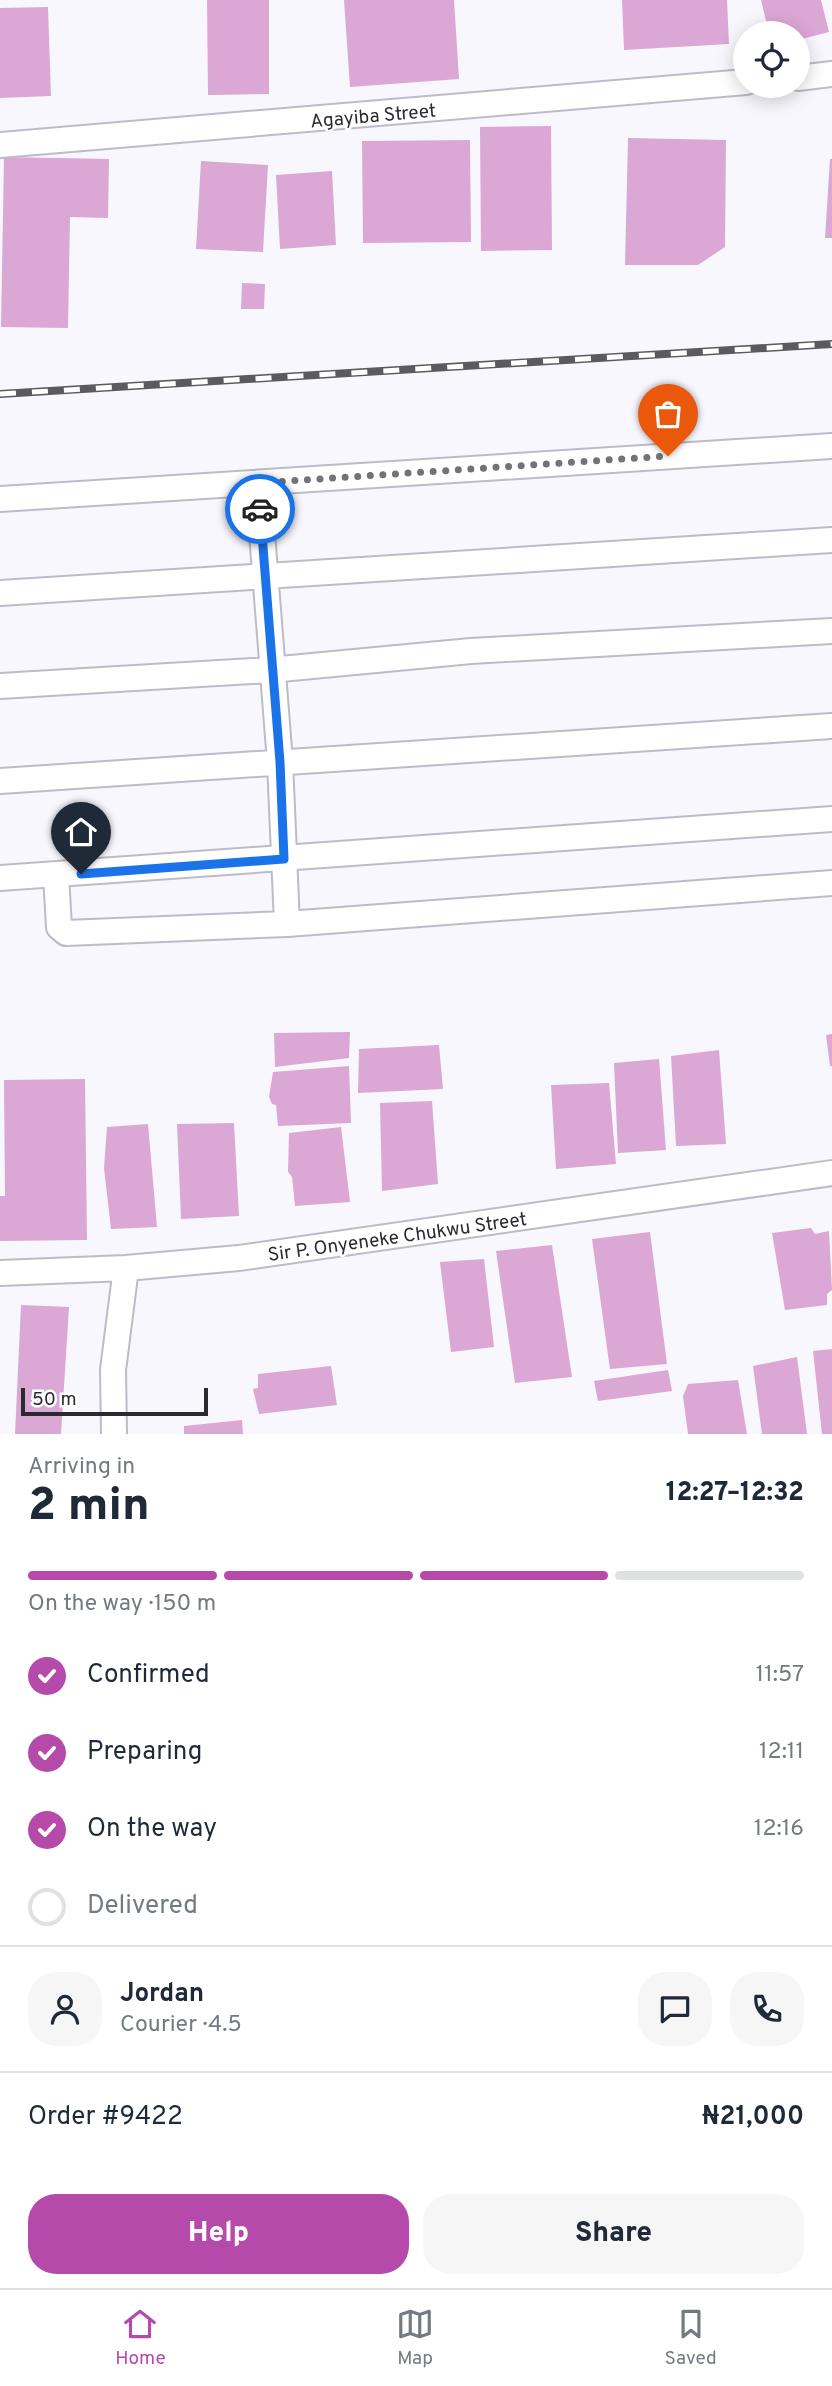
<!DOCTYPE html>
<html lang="en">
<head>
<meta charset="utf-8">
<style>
  body { margin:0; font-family:Overpass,sans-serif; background:#f6f6f7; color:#1f2937; height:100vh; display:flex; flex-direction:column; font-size:26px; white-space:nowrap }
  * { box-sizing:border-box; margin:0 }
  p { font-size:23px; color:#747a83 }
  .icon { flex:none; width:38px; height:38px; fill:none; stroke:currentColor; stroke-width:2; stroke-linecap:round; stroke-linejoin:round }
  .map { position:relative; height:1434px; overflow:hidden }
  .side { display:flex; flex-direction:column; background:#fff; flex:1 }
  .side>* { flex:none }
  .controls { position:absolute; left:733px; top:21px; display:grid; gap:14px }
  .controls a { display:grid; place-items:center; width:77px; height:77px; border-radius:50%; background:#fff; box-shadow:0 4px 18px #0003; font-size:35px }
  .scale { position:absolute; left:21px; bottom:18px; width:187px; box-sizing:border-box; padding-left:7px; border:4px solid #2b2a2e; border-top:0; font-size:19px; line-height:24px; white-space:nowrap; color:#2b2a2e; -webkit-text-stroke:5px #fff; paint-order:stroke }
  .pin { position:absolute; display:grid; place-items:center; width:60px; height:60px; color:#fff; margin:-72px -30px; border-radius:50% 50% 50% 0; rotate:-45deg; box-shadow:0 0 7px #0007 }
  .pin .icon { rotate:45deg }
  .courier { position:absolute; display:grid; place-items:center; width:70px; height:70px; margin:-35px; border:5px solid #1a73e8; border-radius:50%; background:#fff; color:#222; box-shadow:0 2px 9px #0007 }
  .headline em { font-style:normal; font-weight:800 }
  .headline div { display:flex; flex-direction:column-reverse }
  .headline { display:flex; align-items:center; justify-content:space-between; height:119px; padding:0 28px }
  h1 { font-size:46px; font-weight:800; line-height:52px }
  .bar { display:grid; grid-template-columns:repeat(4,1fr); gap:10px 7px; align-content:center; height:84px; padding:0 28px }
  .bar i { height:9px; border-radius:5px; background:#e0e1e3 }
  .bar .current { background:#b54aaa }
  .bar p { grid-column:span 4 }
  .line { display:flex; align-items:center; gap:18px; padding:0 28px; border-top:2px solid #e0e1e3 }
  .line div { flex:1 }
  .round { display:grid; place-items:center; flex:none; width:74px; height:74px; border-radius:28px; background:#f6f6f7 }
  ol { padding:0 28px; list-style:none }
  li { display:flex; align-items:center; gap:21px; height:77px }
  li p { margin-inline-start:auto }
  li .icon { padding:7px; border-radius:50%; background:#b54aaa; color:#fff; stroke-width:4 }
  li:last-child { color:#747a83 }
  li i { width:38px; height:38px; border:4px solid #e0e1e3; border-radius:50% }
  .cta { display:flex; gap:14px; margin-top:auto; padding:14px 28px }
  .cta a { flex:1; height:80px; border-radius:28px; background:#b54aaa; color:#fff; font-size:28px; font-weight:800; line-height:80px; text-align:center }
  .cta a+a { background:#f6f6f7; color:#1f2937 }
  .tabs { display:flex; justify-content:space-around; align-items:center; height:98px; border-top:2px solid #e0e1e3; background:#fff; font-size:19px; color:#747a83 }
  .tabs a { display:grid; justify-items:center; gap:4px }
  .tabs .current { color:#b54aaa }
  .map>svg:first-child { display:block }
  .building { fill:#dba7d4 }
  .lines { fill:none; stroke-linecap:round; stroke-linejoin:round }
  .minor-casing { stroke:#bdbcc6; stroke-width:28 }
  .minor { stroke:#fff; stroke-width:24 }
  .rail-casing { stroke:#5b5a5e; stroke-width:8 }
  .rail { stroke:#fff; stroke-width:5; stroke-dasharray:16; stroke-linecap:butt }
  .done { stroke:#737277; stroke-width:7; stroke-dasharray:0 12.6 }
  .route { stroke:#1a73e8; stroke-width:9 }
  .labels { text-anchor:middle; stroke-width:5; stroke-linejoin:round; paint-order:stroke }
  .street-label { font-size:19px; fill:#2b2a2e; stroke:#fff }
</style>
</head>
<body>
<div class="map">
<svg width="832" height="1434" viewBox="0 0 832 1434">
  <rect width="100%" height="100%" fill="#f8f7fe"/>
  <path class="building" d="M207 0H269V94L208 95Z
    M344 0H454L459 79 350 87Z
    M622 0H727L729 44 624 50Z
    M761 0H821L829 32 798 40V33H769Z
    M48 7 51 96 0 98V8Z
    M551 126 552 250 481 251 480 127Z
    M628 138 726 140 725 247 698 265H625Z
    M470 140 471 242 363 243 362 141Z
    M4 157 109 159 108 218 70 217 68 328 1 327Z
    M830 159H832V238H825Z
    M201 161 268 165 263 252 196 249Z
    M332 171 336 245 280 249 276 175Z
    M242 283 265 284 264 309H241Z
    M350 1032 349 1058 275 1067 274 1033Z
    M832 1034V1066H830L826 1035Z
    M439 1045 443 1089 358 1093 359 1049Z
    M719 1050 726 1144 676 1146 671 1056Z
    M659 1059 666 1150 618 1153 614 1063Z
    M349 1066 351 1123 278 1126 276 1105 272 1104 269 1097 273 1072Z
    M85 1079 87 1240 0 1241V1196H5L4 1080Z
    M609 1083 616 1164 556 1169 551 1085Z
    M432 1101 438 1184 382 1191 380 1103Z
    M234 1123 239 1216 181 1219 177 1124Z
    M148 1124 157 1227 111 1229 104 1168 107 1127Z
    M341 1127 350 1202 295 1206 292 1177 288 1172 289 1133Z
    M811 1228 815 1234 829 1231 832 1290 827 1294V1305L785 1310 772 1233Z
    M650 1232 667 1364 610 1369 592 1239Z
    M552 1245 572 1377 515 1383 496 1251Z
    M484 1259 494 1347 451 1352 440 1262Z
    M21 1305 69 1307 61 1434H15Z
    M832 1349V1434H822L813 1351Z
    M797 1357 807 1434H762L753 1366Z
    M331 1366 337 1405 259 1414 253 1389 258 1388V1374Z
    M668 1370 672 1391 598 1401 594 1381Z
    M738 1380 747 1434H688L683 1396 688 1384Z
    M242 1420 243 1434H184V1426Z"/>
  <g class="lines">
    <defs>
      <path id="minor" d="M798 78 832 74
        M0 145 746 82
        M258 483 280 762 287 924
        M0 499 832 446
        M0 593 832 540
        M0 686 270 670 471 651 832 631
        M0 781 832 726
        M56 875 59 927 66 933 287 924 832 883
        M0 878 832 819
        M0 1273 126 1268 239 1258 832 1173
        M114 1434 113 1370 126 1268"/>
    </defs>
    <use href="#minor" class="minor-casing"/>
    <use href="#minor" class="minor"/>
    <defs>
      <path id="rail" d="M0 394 832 344"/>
    </defs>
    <use href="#rail" class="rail-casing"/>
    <use href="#rail" class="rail"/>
  </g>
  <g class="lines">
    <path class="done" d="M260 509 258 483 668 456"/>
    <path class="route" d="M81 874 284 859 280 762 260 509"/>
  </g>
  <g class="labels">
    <g class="street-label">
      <text transform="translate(373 115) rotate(-5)" y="7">Agayiba Street</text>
      <text transform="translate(397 1236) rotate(-8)" y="7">Sir P. Onyeneke Chukwu Street</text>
    </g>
  </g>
</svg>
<div class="controls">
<a><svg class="icon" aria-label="locate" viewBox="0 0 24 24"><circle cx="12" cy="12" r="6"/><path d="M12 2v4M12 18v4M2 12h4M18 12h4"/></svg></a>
</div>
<div class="scale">50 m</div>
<div class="pin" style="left:668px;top:456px;background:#ea580c"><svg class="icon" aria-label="bag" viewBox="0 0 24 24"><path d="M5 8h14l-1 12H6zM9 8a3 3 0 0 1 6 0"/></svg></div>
<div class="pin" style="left:81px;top:874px;background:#1f2937"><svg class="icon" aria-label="home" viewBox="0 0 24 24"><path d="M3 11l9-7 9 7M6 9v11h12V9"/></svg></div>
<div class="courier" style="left:260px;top:509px"><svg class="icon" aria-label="car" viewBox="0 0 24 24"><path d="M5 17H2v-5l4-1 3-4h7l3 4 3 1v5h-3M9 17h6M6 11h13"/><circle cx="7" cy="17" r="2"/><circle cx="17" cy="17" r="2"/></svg></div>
</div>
<section class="side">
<div class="headline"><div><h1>2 min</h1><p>Arriving in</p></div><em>12:27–12:32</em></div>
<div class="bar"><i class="current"></i><i class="current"></i><i class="current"></i><i></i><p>On the way · 150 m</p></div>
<ol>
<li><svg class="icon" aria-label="check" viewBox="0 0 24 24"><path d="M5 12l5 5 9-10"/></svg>Confirmed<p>11:57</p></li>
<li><svg class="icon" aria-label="check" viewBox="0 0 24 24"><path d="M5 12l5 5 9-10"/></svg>Preparing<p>12:11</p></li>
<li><svg class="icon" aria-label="check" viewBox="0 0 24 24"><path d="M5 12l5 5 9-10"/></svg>On the way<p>12:16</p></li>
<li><i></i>Delivered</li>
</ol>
<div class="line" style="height:126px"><a class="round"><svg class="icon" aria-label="person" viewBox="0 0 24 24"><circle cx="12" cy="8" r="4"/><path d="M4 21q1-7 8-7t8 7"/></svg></a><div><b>Jordan</b><p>Courier · 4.5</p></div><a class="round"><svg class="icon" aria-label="chat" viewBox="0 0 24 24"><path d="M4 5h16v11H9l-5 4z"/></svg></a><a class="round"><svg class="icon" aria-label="phone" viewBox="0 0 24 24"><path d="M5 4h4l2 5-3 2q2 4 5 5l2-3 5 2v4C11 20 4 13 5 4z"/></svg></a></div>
<div class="line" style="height:91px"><div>Order #9422</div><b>₦21,000</b></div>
<div class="cta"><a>Help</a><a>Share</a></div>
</section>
<nav class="tabs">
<a class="current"><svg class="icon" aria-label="home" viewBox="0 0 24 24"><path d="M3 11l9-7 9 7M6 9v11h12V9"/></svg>Home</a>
<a><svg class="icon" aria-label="map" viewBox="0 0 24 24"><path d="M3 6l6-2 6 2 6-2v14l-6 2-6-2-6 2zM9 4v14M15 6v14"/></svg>Map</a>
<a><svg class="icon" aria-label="saved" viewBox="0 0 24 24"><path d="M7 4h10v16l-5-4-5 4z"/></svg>Saved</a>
</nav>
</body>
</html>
